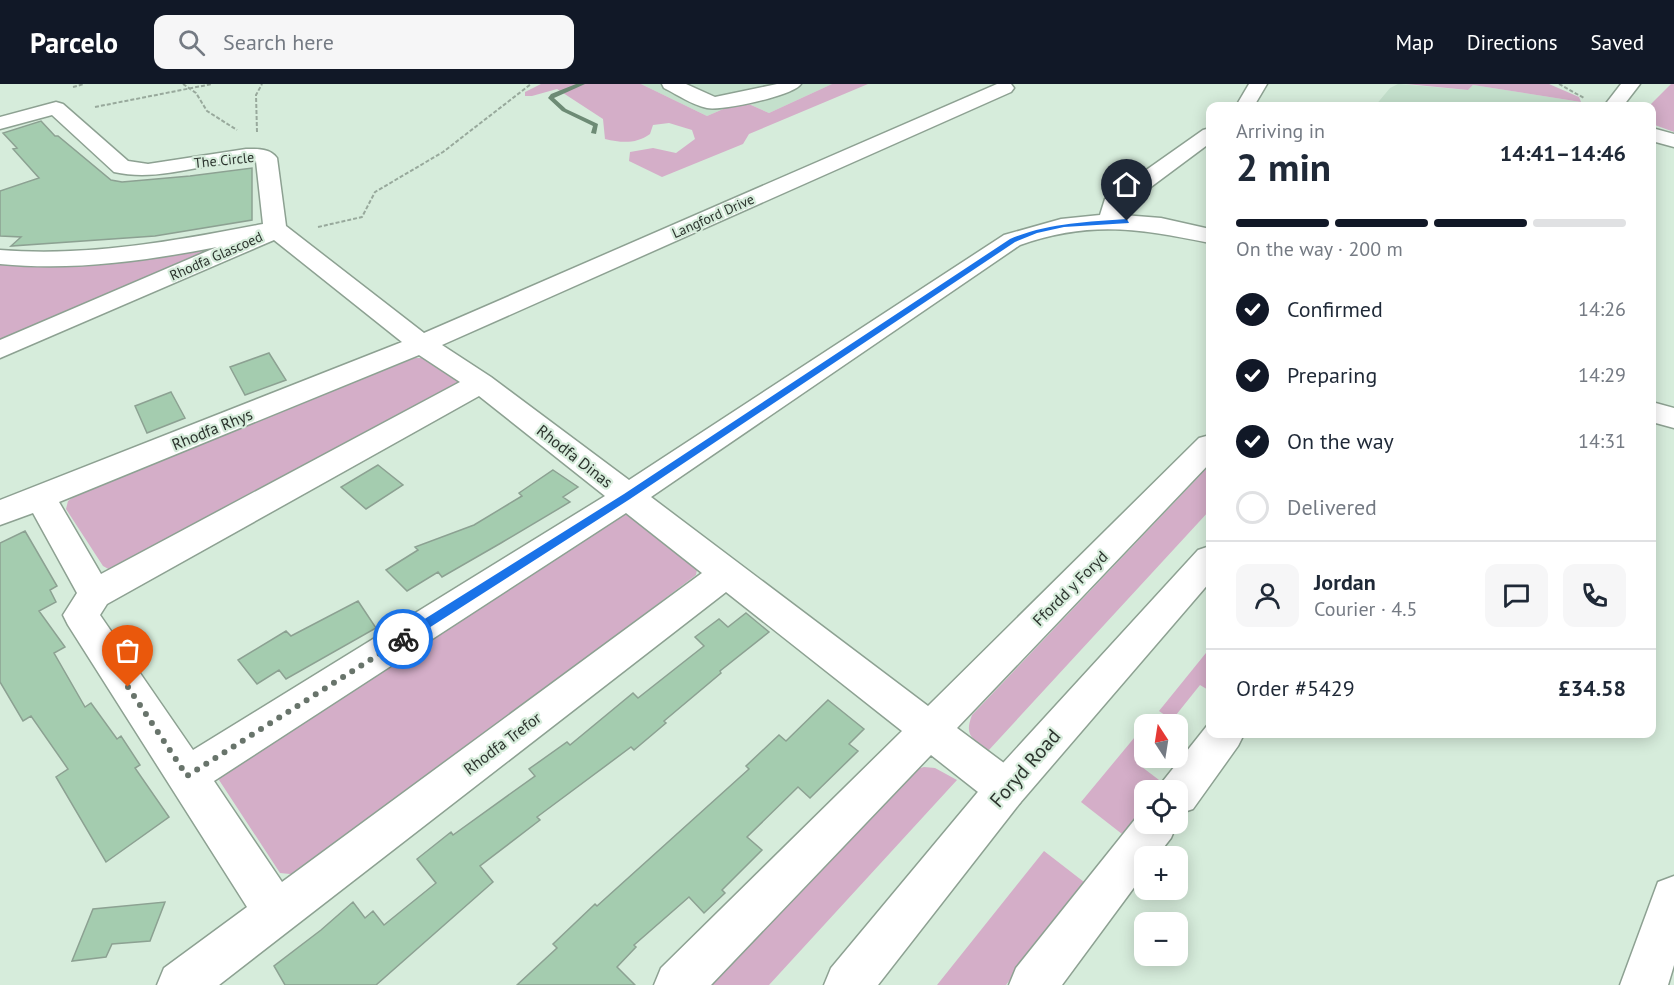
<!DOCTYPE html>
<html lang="en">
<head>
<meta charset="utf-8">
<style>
  body { margin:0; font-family:"PT Sans",sans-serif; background:#f6f6f7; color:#1f2937; height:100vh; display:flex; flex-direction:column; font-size:22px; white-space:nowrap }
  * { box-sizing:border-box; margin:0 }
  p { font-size:20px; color:#747a83 }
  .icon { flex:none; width:33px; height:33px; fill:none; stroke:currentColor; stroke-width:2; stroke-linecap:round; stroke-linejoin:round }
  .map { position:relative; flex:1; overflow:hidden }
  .side { position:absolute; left:1206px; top:18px; width:450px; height:636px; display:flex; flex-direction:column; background:#fff; border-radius:12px; box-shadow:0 3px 15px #0003 }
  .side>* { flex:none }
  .needle { width:39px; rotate:348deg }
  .fabs { position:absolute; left:1134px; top:630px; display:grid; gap:12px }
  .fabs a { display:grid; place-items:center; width:54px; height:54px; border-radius:12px; background:#fff; box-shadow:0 3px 15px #0003; font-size:30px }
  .pin { position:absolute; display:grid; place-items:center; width:51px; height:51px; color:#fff; margin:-62px -26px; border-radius:50% 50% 50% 0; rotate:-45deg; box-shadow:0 0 6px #0007 }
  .pin .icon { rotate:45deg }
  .courier { position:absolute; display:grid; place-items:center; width:60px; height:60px; margin:-30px; border:4px solid #1a73e8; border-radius:50%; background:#fff; color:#222; box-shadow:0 2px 8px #0007 }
  .headline em { font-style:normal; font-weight:700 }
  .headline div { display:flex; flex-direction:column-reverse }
  .headline { display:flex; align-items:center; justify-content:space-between; height:102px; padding:0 30px }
  h1 { font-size:39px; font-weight:700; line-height:45px }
  .bar { display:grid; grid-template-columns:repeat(4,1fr); gap:9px 6px; align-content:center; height:72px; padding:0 30px }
  .bar i { height:8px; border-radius:4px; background:#e0e1e3 }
  .bar .on { background:#111827 }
  .bar p { grid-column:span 4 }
  .line { display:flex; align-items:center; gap:15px; padding:0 30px; border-top:2px solid #e0e1e3 }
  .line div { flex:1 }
  .round { display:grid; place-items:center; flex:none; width:63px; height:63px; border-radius:12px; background:#f6f6f7 }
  ol { padding:0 30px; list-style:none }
  li { display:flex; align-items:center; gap:18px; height:66px }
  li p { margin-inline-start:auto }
  li .icon { padding:6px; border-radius:50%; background:#111827; color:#fff; stroke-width:4 }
  li:last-child { color:#747a83 }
  li i { width:33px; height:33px; border:3px solid #e0e1e3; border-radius:50% }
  header { display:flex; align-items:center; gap:36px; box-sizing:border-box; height:84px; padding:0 30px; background:#111827; color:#fff }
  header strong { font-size:28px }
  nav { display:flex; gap:33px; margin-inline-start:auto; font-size:21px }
  .search { width:420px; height:54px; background:#f6f6f7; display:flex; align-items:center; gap:15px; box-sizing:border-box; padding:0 21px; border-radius:12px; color:#747a83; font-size:22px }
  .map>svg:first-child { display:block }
  .built { fill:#c4e0cc }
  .green { fill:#d4aec8 }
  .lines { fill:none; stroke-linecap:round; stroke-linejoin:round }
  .stream { fill:#6d8b75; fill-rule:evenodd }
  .building { fill:#a4ccaf; stroke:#8ca192; stroke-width:1.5 }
  .minor-casing { stroke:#8da192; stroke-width:3 }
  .major-casing { stroke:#8da192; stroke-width:3 }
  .path { stroke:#98a99c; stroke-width:2; stroke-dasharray:4 2; stroke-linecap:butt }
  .minor { fill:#fff; fill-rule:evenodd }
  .major { fill:#fff; fill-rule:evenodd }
  .route { fill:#1a73e8 }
  .done { stroke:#68746b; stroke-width:6; stroke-dasharray:0 10.8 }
  .labels { text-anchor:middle; stroke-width:4.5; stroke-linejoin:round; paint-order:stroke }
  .far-street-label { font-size:14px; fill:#2c342e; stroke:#d6ecdb }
  .street-label { font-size:16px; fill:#2c342e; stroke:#d6ecdb }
  .near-street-label { font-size:20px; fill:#2c342e; stroke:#d6ecdb }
</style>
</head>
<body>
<header>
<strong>Parcelo</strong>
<div class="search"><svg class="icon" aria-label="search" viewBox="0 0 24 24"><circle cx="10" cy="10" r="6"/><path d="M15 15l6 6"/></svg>Search here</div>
<nav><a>Map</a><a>Directions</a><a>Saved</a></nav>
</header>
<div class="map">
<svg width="1674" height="901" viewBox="0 0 1674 901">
  <rect width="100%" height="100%" fill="#d6ecdb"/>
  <path class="built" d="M641 0H832L769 29 742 17 707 32Z
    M1398 0 1468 6 1473 1 1581 18 1577 22H1375L1390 4Z"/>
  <path class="green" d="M541 0H641L707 32 742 17 769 29 832 0H868L749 50 743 60 662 93 629 77 630 68 653 64 676 69 695 55 692 46 669 39 653 41 650 50C636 60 622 59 605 55L603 35 557 5 532 12H525V8Z
    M1406 0H1549L1579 13 1581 18 1473 1 1468 6Z
    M1671 0H1674V48L1652 40V22H1649Z
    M246 154 0 259V180L42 182 82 181Z
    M415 274H430L466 297 112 487 103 482 66 425 68 417 80 408Z
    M1210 381V426L988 667C972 654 964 652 972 631Z
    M622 424 698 480 696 491 300 791 280 789 219 696 224 684Z
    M1210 564V607L1200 601 1172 636 1159 627Z
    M1144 642V671L1138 680 1163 699 1157 706H1144V722L1122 750 1081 718Z
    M924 683 935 684 957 696 769 901H706L910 687Z
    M1044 767 1084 798 1006 901H937Z"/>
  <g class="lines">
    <path class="stream" d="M576 0H585L554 14 566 25 598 40 596 50 591 49 593 42 562 27 548 14 551 10Z"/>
  </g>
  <path class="building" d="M41 37 55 52H58L111 96 122 98 190 92 252 84V136L155 152 11 162 21 153 0 152V107L39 94 13 65 17 64 3 49Z
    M269 269 286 296 245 311 230 283Z
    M171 308 185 334 147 349 135 322Z
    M378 381 403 401 366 425 341 403Z
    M553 386 578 403 563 413 570 418 501 459 442 493 438 488 407 507 386 486 418 466 415 463 474 441 522 412 519 409Z
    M25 447 57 502 50 506 56 518 39 527 65 563 54 569 85 623 91 619 117 655 121 652 140 681 135 684 169 733 106 778 56 693 68 685 31 632 23 637 0 598V459Z
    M358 517 376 544 286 595 279 586 257 600 238 576 286 547 291 552Z
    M746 529 769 548 720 587 721 589 664 637 666 639 634 666 631 663 537 733 540 736 480 782 493 798 376 901H285L274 882 321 846 353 818 365 834 373 827 384 841 436 799 417 775 451 748 453 751 535 692 529 685 567 658 570 661 633 609 638 614 704 562 695 553 719 535 728 543Z
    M828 616 864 645 849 660 858 667 810 714 798 703 747 753 762 766 722 806 725 809 704 829 689 813 634 861 636 863 617 883 635 901H517L557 864 553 860 595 820 597 822 749 685 746 682 779 651 786 657Z
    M165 818 150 857 112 860 106 873 72 877 93 825Z"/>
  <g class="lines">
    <defs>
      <path id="minor" d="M662 0H686L715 13 777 0H801C793 12 722 27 707 24 692 21 678 11 664 4Z
        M997 0H1011L1014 4 1011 8 442 261 491 293 629 396 1004 151 1061 135 1100 131 1105 115 1203 46 1210 44V59L1124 123 1123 131 1161 134 1210 145V159C1140 145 1091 136 1020 161L651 413 928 622 1199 354 1210 351V379L957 644 1020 691 1026 705 1020 719 1006 724 992 719 931 671 711 901H654L661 884 902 647 726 508 219 901H157L164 884 247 823 68 541 63 531 77 509 33 429 0 441V416L402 258 274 156 0 274V256L217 163C145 177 74 187 0 180V166C89 173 175 157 263 140L256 77C208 76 162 99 114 88L52 31 0 45V33L56 18 63 20 128 77 148 80 246 65C257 65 270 64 277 74L286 142 424 249ZM419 271 460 298 101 490 59 418ZM479 312 605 412 193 666 100 531 107 520ZM626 429 702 489 282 798 214 697Z
        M1249 0H1267L1254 22H1236Z
        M1652 44 1674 50V63L1652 57Z
        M1652 318 1674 324V344L1652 338Z
        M1210 638V650H1244L1238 662 1193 725 1178 730V706H1159L1163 697Z
        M1144 724V740H1177L1171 754 1157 772H1144V790L1062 901H1009L1016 884Z
        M1674 792V881L1668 901H1620L1658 798Z"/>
      <path id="major" d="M1621 0H1640L1623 22H1604Z
        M1210 462V498L1020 719 878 901H824L831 884 992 691 1198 466Z"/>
    </defs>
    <use href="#minor" class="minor-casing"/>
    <use href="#major" class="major-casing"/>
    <path class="path" d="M183 0 196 9 207 27 237 46
      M1559 0 1584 14
      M73 3 84 0
      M95 23 212 0
      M257 48 256 11 262 0
      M318 143 362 133 375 108 443 68 531 0"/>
    <use href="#minor" class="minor"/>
    <use href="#major" class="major"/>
  </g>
  <path class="route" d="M1127 135 1129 139 1064 143 1037 149 1015 158 630 415 407 558H399V551L624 410 1010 155C1048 139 1086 138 1127 135Z"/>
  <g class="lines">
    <path class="done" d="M128 603 187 692 403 555"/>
  </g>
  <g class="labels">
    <g class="far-street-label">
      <text transform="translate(224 76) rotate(-6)" y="5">The Circle</text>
      <text transform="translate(713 132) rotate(-24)" y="5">Langford Drive</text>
      <text transform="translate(216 172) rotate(-24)" y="5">Rhodfa Glascoed</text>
    </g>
    <g class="street-label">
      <text transform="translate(212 345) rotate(-22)" y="6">Rhodfa Rhys</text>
      <text transform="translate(575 372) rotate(38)" y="6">Rhodfa Dinas</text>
      <text transform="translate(1070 504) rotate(-45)" y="6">Ffordd y Foryd</text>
      <text transform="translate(502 659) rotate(-37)" y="6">Rhodfa Trefor</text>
    </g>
    <g class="near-street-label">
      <text transform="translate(1025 684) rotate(-49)" y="7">Foryd Road</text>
    </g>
  </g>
</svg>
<div class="fabs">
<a><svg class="needle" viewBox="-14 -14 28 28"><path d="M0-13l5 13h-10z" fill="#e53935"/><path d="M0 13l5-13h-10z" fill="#747a83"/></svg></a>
<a><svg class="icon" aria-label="locate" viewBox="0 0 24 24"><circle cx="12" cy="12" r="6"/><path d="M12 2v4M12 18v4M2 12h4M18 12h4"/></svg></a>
<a>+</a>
<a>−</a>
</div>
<div class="pin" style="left:128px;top:603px;background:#ea580c"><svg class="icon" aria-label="bag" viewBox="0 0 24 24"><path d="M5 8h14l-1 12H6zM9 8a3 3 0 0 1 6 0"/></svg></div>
<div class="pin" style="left:1127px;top:137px;background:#1f2937"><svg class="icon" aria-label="home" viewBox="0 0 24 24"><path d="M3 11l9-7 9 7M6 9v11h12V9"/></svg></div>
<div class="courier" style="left:403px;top:555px"><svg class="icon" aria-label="bike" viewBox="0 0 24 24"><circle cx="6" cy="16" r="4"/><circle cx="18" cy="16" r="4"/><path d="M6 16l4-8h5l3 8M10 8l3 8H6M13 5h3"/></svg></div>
<section class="side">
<div class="headline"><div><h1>2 min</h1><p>Arriving in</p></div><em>14:41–14:46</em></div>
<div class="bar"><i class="on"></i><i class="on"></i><i class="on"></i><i></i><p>On the way · 200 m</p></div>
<ol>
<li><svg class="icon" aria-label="check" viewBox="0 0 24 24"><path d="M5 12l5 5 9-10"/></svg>Confirmed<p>14:26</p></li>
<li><svg class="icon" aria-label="check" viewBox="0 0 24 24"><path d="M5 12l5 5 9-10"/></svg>Preparing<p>14:29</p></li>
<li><svg class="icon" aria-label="check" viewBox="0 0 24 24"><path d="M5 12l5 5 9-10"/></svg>On the way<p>14:31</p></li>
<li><i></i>Delivered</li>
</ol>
<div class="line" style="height:108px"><a class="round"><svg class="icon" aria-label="person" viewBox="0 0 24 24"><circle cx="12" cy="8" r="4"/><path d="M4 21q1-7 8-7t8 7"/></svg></a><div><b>Jordan</b><p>Courier · 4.5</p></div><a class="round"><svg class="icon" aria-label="chat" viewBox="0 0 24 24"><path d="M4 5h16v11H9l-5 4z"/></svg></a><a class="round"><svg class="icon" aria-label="phone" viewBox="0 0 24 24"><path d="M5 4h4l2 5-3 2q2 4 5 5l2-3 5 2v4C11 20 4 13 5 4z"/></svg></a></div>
<div class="line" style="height:78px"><div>Order #5429</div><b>£34.58</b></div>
</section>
</div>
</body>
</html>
